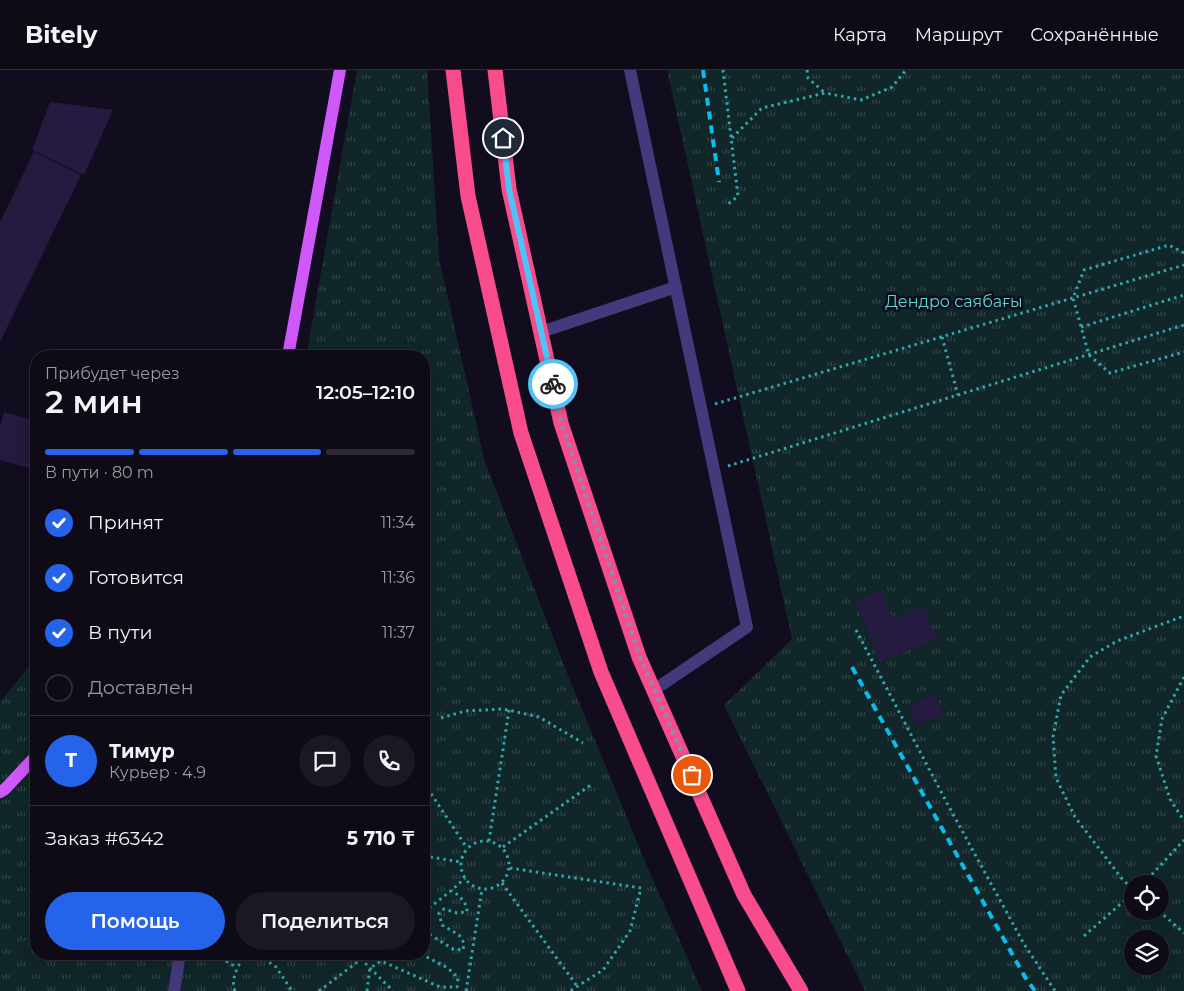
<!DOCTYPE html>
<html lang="ru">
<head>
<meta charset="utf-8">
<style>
  body { margin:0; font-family:Montserrat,sans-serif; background:#1c1823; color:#f1f3f6; height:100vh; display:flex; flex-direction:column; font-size:19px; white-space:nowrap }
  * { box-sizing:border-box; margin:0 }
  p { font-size:16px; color:#9b9aa1 }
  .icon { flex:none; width:28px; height:28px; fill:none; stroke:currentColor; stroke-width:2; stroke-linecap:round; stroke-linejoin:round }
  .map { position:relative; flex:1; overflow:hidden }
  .side { position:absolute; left:30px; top:280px; width:400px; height:610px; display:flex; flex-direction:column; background:#0e0a16; border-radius:20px; box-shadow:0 5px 20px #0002,0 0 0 1px #2e2b35 }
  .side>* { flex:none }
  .controls { position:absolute; left:1124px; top:805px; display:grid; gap:10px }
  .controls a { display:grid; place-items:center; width:45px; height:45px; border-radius:50%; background:#0e0a16; box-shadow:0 5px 20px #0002,0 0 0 1px #2e2b35; font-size:25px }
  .pin { position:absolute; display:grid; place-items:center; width:42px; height:42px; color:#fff; margin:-21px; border:2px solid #fff; border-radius:50%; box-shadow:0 1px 5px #0007 }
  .courier { position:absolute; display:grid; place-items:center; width:50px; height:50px; margin:-25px; border:4px solid #4fc3f7; border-radius:50%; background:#fff; color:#222; box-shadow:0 1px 6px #0007 }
  .headline em { font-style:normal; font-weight:600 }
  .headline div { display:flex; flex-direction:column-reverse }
  .headline { display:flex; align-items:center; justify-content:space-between; height:85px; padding:0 15px }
  h1 { font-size:32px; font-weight:600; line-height:38px }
  .bar { display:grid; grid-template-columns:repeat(4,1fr); gap:8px 5px; align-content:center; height:60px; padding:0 15px }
  .bar i { height:6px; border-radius:4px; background:#2e2b35 }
  .bar .active { background:#2563eb }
  .bar p { grid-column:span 4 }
  .line { display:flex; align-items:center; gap:12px; padding:0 15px; border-top:1px solid #2e2b35 }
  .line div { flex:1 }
  .round { display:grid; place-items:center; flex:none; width:52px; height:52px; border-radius:26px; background:#1c1823 }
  ol { padding:0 15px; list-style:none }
  li { display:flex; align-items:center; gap:15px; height:55px }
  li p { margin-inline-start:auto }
  li .icon { padding:5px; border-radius:50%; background:#2563eb; color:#fff; stroke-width:4 }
  li:last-child { color:#9b9aa1 }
  li i { width:28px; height:28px; border:2px solid #2e2b35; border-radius:50% }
  .primary-button { display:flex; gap:10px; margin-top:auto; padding:10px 15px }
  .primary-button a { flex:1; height:58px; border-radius:30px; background:#2563eb; color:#fff; font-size:20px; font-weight:600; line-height:58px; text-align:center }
  .primary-button a+a { background:#1c1823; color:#f1f3f6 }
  header { display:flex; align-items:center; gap:30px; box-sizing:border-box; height:70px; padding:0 25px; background:#0e0a16; border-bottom:1px solid #2e2b35 }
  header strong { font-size:24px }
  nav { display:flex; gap:28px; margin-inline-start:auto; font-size:18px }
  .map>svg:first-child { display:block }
  .grass { fill:url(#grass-tufts); fill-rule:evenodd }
  .building { fill:#251a3f }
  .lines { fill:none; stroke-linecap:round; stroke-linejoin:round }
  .path { stroke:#32a6ac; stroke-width:3; stroke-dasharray:2.5 4; stroke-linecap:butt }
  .minor { stroke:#433a7c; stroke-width:12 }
  .major { stroke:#ce58f9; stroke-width:12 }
  .highway { stroke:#f84c8c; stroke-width:15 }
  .rail { stroke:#09beed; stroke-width:4; stroke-dasharray:8 6; stroke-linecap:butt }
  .done { stroke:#9289af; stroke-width:5; stroke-dasharray:0 9 }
  .route { stroke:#4fc3f7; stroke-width:6 }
  .labels { text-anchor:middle; stroke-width:5; stroke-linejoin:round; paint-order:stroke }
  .park-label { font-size:16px; fill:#5cdac7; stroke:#120d1e }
</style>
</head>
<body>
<header>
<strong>Bitely</strong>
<nav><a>Карта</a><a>Маршрут</a><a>Сохранённые</a></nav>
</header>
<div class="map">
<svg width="1184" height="921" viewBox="0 0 1184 921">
  <defs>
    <pattern id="grass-tufts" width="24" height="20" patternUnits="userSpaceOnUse" patternTransform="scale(1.25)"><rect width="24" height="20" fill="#102628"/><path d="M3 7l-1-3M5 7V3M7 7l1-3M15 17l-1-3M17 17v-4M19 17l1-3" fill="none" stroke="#324448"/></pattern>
  </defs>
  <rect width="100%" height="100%" fill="#120d1e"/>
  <path class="grass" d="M357 0H427L439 188 484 389 567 603 647 796 702 921H0V632L36 588V884H424V286H306Z
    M667 0H1184V921H865L724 635 792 569ZM1132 814H1160V841H1132ZM1132 869H1160V896H1132Z"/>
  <path class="building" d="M50 32 113 40 84 105 32 80Z
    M34 82 81 105 0 272V152Z
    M115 280 136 286H113Z
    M4 342 36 351V400L0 390V357Z
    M881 521 893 549 924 536 937 569 880 592 855 531Z
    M935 624 944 644 917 656 909 635Z"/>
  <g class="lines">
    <path class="path" d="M723 0 738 126 727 135
      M807 0 808 8 825 23
      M732 68 762 38 825 23 861 30 892 17 906 0
      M1184 183 1169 175 1084 200 1073 228 1089 285 1110 303 1184 282
      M1081 257 1184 225
      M942 267 958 325
      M715 334 1184 195
      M728 396 1184 255
      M856 560 948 735 1024 874 1055 921
      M1184 607 1162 649 1156 686 1170 729 1184 751
      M441 648 465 641 503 639 539 647 583 673
      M424 713 467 778
      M461 795a24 24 0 1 1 48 0a24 24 0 1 1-48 0Z
      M489 771 509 640
      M503 777 592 714
      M424 786 461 792
      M510 798 641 818 630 861 603 900 570 921
      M502 813 577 916
      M1143 814 1184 770
      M1132 818 1123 810 1075 747 1056 708 1053 667 1061 625 1090 587 1117 571 1184 546
      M1159 841 1184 863
      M424 842 452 820 465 808
      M424 861 453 879 463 880 464 873 459 865 442 855 439 843 444 839 457 843 467 842C467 832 460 827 452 820
      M1084 866 1132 824
      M215 884 237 898
      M356 884 393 921
      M235 921C230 910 238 896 244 886L258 885 276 897 292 921
      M319 921 368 884
      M367 921 370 898 381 891 440 917H457L458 908 448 898 421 884
      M466 921 482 819"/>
    <path class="minor" d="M630 0 747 557 654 620
      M541 262 676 217
      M174 921 180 884"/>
    <path class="major" d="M288 286 340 0
      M0 722 5 719 36 686"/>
    <path class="highway" d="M453 0 468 126 521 363 601 602 738 921
      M495 0 509 119 561 353 639 587 744 825 801 921"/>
    <path class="rail" d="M703 0 719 112
      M852 597 1025 907 1035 921"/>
  </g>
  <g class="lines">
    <path class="done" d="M553 314 561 352 640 587 692 705"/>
    <path class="route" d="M503 68 509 119 553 314"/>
  </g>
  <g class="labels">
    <g class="park-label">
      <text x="954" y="237">Дендро саябағы</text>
    </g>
  </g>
</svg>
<div class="controls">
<a><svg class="icon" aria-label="locate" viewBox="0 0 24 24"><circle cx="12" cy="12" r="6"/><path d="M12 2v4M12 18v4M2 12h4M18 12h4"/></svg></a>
<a><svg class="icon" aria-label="layers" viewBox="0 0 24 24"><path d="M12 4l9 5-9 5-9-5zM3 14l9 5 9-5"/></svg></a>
</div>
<div class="pin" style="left:692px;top:705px;background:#ea580c"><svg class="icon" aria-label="bag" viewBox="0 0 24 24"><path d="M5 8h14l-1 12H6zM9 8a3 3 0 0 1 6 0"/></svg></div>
<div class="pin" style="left:503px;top:68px;background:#1f2937"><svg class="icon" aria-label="home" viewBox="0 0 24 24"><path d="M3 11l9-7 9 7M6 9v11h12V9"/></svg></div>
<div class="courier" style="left:553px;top:314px"><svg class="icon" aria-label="bike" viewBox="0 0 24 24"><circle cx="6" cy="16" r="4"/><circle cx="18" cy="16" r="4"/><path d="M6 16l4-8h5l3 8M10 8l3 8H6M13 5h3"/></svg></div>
<section class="side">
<div class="headline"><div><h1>2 мин</h1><p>Прибудет через</p></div><em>12:05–12:10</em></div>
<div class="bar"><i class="active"></i><i class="active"></i><i class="active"></i><i></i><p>В пути · 80 m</p></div>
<ol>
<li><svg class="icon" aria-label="check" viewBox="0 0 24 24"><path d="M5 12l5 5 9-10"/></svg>Принят<p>11:34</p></li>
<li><svg class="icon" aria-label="check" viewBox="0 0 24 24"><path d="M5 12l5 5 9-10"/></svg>Готовится<p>11:36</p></li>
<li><svg class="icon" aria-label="check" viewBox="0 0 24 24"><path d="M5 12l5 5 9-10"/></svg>В пути<p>11:37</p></li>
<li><i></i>Доставлен</li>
</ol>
<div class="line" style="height:90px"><b class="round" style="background:#2563eb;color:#fff">Т</b><div><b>Тимур</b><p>Курьер · 4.9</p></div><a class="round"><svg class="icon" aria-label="chat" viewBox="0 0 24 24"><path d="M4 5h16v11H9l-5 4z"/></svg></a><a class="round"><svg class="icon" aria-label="phone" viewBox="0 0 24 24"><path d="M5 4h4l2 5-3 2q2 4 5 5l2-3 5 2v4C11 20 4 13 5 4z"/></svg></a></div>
<div class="line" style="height:65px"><div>Заказ #6342</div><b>5 710 ₸</b></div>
<div class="primary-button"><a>Помощь</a><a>Поделиться</a></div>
</section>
</div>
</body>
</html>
